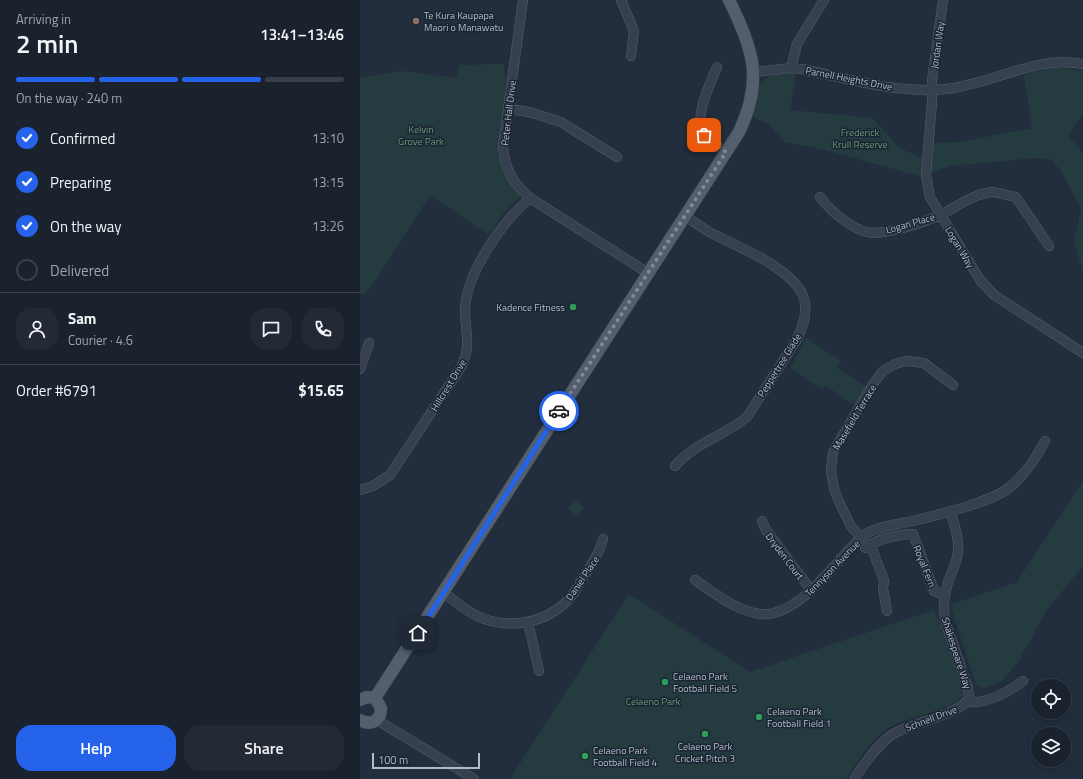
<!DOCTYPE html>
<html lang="en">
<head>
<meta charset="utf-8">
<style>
  body { margin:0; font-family:"Titillium Web",sans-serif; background:#232a36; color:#f1f3f6; height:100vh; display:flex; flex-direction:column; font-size:15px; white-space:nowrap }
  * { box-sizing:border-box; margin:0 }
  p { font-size:13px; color:#9fa4aa }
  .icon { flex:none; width:22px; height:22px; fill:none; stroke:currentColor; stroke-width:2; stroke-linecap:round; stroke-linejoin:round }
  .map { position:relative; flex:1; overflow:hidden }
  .drawer { display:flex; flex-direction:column; background:#1a222e; width:360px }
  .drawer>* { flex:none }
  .fabs { position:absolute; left:671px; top:679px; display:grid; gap:8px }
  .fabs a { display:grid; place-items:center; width:40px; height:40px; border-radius:50%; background:#1a222e; box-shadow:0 2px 10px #0003,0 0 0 1px #383f4a; font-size:20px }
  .scale { position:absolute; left:12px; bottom:10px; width:108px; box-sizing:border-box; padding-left:4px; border:2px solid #b2bbc9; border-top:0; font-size:11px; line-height:14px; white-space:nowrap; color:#b2bbc9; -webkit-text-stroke:3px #1b2533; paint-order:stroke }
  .pin { position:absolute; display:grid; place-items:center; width:34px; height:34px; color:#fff; margin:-17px; border-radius:8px; box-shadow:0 2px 6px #0006 }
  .courier { position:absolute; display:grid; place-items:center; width:40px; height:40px; margin:-20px; border:3px solid #2563eb; border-radius:50%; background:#fff; color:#222; box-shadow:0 1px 5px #0007 }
  .head em { font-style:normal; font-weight:600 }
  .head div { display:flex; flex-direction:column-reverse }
  .head { display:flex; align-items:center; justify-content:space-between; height:68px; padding:0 16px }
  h1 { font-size:26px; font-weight:600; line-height:30px }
  .bar { display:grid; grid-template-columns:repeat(4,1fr); gap:6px 4px; align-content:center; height:48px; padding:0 16px }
  .bar i { height:5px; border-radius:3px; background:#383f4a }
  .bar .on { background:#2563eb }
  .bar p { grid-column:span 4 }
  .line { display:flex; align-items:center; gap:10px; padding:0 16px; border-top:1px solid #383f4a }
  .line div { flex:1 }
  .round { display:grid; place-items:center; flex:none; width:42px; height:42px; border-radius:16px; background:#232a36 }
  ol { padding:0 16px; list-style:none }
  li { display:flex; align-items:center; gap:12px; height:44px }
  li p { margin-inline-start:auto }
  li .icon { padding:4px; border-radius:50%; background:#2563eb; color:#fff; stroke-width:4 }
  li:last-child { color:#9fa4aa }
  li i { width:22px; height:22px; border:2px solid #383f4a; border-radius:50% }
  .primary-button { display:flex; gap:8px; margin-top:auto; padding:8px 16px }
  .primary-button a { flex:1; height:46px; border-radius:16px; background:#2563eb; color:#fff; font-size:16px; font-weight:600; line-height:46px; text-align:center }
  .primary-button a+a { background:#232a36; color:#f1f3f6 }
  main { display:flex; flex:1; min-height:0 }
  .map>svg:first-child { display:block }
  .green { fill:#243c3f }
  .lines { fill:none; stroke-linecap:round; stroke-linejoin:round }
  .minor-casing { stroke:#545e6c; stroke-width:10 }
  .major-casing { stroke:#3f4957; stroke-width:13 }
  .minor { stroke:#36404e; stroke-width:9 }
  .major { stroke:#545f6e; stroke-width:12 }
  .done { stroke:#808a98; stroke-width:4; stroke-dasharray:0 7.2 }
  .route { stroke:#2563eb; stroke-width:5 }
  .education-dot { fill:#8d6e63; stroke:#1b2533; stroke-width:1.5 }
  .leisure-dot { fill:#2e9e5b; stroke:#1b2533; stroke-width:1.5 }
  .labels { text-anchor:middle; stroke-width:3; stroke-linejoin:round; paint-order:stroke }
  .poi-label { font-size:10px; fill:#b2bbc9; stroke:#1b2533; text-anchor:start }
  .street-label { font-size:10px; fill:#b2bbc9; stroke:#1b2533 }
  .park-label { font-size:10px; fill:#679b72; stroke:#1b2533 }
</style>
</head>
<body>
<main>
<section class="drawer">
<div class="head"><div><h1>2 min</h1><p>Arriving in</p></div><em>13:41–13:46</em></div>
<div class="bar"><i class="on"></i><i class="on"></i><i class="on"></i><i></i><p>On the way · 240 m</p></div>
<ol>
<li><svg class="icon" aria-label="check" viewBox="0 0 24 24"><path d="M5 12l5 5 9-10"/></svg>Confirmed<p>13:10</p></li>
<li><svg class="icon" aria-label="check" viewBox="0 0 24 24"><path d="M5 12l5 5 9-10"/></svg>Preparing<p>13:15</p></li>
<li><svg class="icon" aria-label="check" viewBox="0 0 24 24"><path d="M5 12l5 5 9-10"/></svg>On the way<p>13:26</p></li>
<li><i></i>Delivered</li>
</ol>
<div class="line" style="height:72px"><a class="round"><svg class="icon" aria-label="person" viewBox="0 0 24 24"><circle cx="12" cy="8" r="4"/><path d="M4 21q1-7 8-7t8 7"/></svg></a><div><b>Sam</b><p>Courier · 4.6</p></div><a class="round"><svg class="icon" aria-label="chat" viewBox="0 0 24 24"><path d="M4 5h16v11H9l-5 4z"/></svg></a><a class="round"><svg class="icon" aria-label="phone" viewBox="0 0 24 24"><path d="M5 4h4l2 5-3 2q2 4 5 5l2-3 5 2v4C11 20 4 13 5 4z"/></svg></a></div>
<div class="line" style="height:52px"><div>Order #6791</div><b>$15.65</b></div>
<div class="primary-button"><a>Help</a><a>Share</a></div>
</section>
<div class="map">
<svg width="723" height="779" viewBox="0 0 723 779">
  <rect width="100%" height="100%" fill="#222e3e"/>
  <path class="green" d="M144 64C145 72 146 81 145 89 142 130 125 164 162 195L145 211 129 235 70 195 13 284 4 295 0 293V78L42 71 97 78 99 65Z
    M695 67 723 71V113L708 136 723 153V272L714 241 721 209 702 172 691 159 676 158 589 166 562 177 466 150 424 142 409 124 392 117 400 84C407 73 423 74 436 73L430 110 512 118 540 148 567 161 569 143 600 142 672 128 664 75Z
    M446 338 481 361 477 368 510 389 501 404 491 403 465 385 462 389 430 368Z
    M723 481V566L686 611 659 661 641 682 623 688 616 684 590 605 657 582Z
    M216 500 224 508 217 516 208 508Z
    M269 594 390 672 574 610 581 627 602 686 603 695C592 711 549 716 530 727 510 739 499 760 486 779H150Z"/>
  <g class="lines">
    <defs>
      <path id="minor" d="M163 0 143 145C144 168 153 183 170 198L288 273
        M261 0 274 31 271 56
        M583 0 572 80V102L566 175 570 197 620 280 634 295 723 353
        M357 67C350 84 333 117 344 135 348 142 359 147 366 152
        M431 68 437 44 464 0
        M395 72 431 68 442 69C489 79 538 94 586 89 634 84 674 55 723 64
        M148 109 169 112 201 122 257 157
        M460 197C471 211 486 224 503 231 519 238 566 222 582 214 598 206 613 194 632 192 639 192 648 196 656 197L689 246
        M0 369 9 343
        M315 466C334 443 364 436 387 417L436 341C443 327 449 311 443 296 432 268 377 246 351 233 342 228 333 221 325 216
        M0 490 13 486 30 475 101 367C112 345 105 333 105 310 106 273 142 222 170 198
        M402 521 406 530 451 590
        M501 538 491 526 480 504 474 489 471 470 473 452 513 384 523 371 535 364 546 361 564 363 593 385
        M510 544 524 580 523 589 527 611
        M505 548C518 539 537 534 553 534L574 591 584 595
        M335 580C356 594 387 620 414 613 445 604 466 574 487 552 493 545 500 538 507 533 523 525 540 524 557 520 580 514 627 503 646 490 663 478 675 460 685 441
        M84 593C94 601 105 610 117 616 147 630 185 624 208 600 213 595 217 588 220 582 230 567 238 557 243 539
        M168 622 179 671
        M607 702C626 704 648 692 663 681
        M17 720 114 779
        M494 779C505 763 515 748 530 736 548 723 601 715 609 698L608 688 586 624C583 611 583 599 587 586 590 574 597 564 598 551 599 537 594 524 590 511"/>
      <path id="major" d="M15 698C138 510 256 320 379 132 404 79 393 50 369 0
        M0 700 7 697 15 698 21 708C21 721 11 726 0 720"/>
    </defs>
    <use href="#minor" class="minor-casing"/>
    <use href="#major" class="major-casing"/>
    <use href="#minor" class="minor"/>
    <use href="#major" class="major"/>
  </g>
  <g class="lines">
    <path class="done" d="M199 411 366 152 353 143 344 135"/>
    <path class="route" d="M58 633 199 411"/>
  </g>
  <circle class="education-dot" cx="56" cy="21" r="4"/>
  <g class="leisure-dot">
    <circle cx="213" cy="307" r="4"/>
    <circle cx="305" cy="682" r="4"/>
    <circle cx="399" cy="717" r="4"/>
    <circle cx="345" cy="734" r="4"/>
    <circle cx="225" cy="756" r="4"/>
  </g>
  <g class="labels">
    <g class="poi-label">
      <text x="64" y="19">Te Kura Kaupapa<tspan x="64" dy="12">Maori o Manawatu</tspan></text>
      <text x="205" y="311" text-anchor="end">Kadence Fitness</text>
      <text x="313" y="680">Celaeno Park<tspan x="313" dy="12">Football Field 5</tspan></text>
      <text x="407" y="715">Celaeno Park<tspan x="407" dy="12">Football Field 1</tspan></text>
      <text x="345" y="750" text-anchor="middle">Celaeno Park<tspan x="345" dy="12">Cricket Pitch 3</tspan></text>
      <text x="233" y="754">Celaeno Park<tspan x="233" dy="12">Football Field 4</tspan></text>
    </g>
    <g class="street-label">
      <text transform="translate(577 45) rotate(-82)" y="4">Jordan Way</text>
      <text transform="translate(489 78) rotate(11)" y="4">Parnell Heights Drive</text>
      <text transform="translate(148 113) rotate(-83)" y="4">Peter Hall Drive</text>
      <text transform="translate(550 223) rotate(-16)" y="4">Logan Place</text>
      <text transform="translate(600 247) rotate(59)" y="4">Logan Way</text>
      <text transform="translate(419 365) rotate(-58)" y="4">Peppertree Glade</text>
      <text transform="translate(88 385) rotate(-59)" y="4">Hillcrest Drive</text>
      <text transform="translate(494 417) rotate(-59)" y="4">Masefield Terrace</text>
      <text transform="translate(425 556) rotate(53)" y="4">Dryden Court</text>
      <text transform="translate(565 566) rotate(68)" y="4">Royal Fern</text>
      <text transform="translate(472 568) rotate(-46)" y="4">Tennyson Avenue</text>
      <text transform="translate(222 578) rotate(-56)" y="4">Daniel Place</text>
      <text transform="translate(597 653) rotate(72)" y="4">Shakespeare Way</text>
      <text transform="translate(571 718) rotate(-21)" y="4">Schnell Drive</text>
    </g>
    <g class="park-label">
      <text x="61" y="133">Kelvin<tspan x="61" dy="12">Grove Park</tspan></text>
      <text x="500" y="136">Frederick<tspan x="500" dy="12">Krull Reserve</tspan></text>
      <text x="293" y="705">Celaeno Park</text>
    </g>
  </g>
</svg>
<div class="fabs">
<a><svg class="icon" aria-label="locate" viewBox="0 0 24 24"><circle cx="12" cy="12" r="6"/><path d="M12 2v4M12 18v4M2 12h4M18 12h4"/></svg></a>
<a><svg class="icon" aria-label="layers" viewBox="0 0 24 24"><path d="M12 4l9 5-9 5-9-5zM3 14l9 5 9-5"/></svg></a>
</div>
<div class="scale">100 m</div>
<div class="pin" style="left:344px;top:135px;background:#ea580c"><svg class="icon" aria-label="bag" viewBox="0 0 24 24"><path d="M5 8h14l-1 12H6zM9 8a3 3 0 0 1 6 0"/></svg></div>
<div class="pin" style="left:58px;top:633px;background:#1f2937"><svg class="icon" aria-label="home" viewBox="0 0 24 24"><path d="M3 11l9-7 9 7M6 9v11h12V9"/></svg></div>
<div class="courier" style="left:199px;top:411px"><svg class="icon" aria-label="car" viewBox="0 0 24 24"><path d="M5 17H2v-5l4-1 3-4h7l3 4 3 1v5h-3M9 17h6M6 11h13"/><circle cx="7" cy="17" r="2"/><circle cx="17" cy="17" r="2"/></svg></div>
</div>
</main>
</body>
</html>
